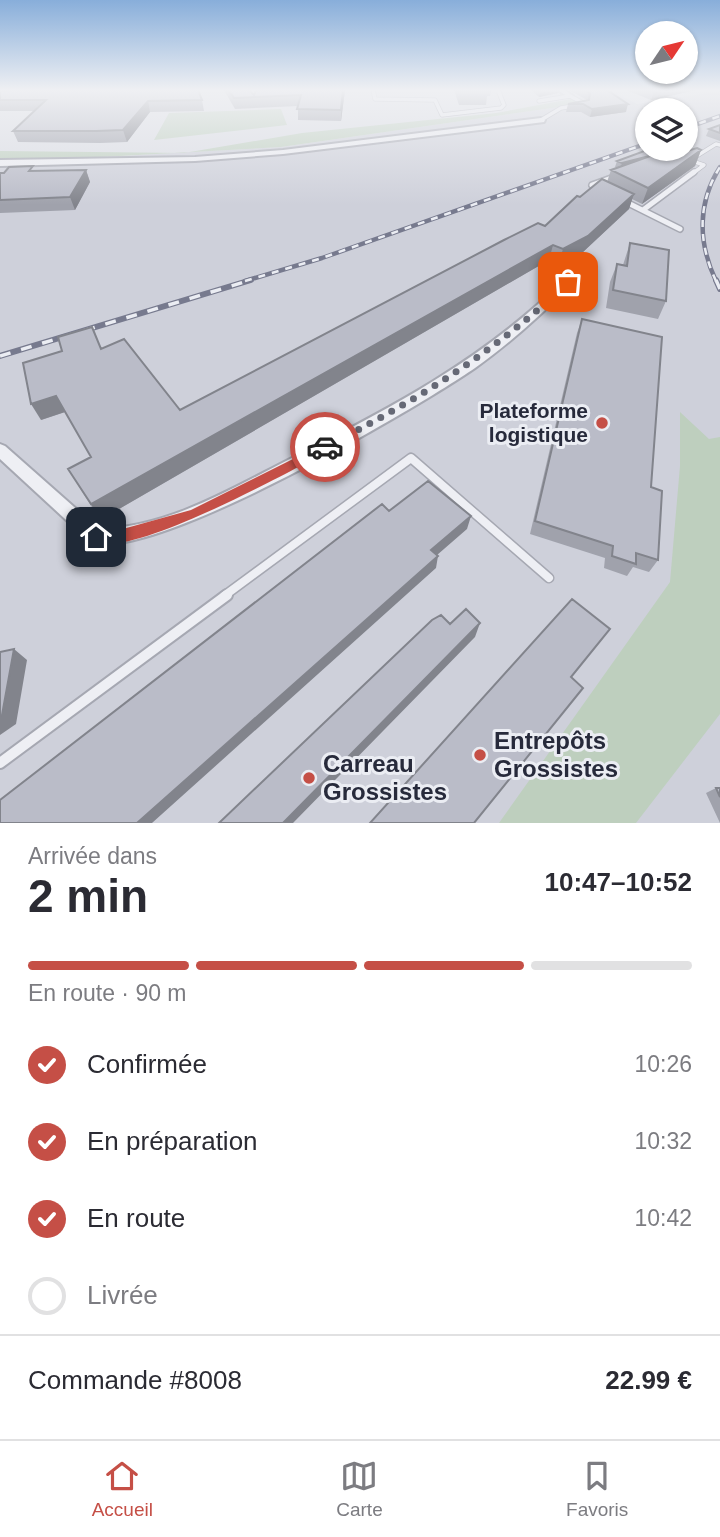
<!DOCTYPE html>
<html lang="fr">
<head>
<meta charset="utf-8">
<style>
  body { margin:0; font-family:Helvetica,sans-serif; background:#f2f2f3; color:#2b2b33; height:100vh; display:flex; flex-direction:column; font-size:26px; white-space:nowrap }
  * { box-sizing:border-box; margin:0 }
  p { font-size:23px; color:#7c7c81 }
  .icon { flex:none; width:38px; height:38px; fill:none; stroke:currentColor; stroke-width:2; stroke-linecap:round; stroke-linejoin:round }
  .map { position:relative; height:823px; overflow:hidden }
  .drawer { display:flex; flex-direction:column; background:#fff; flex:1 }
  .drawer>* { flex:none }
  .needle { width:46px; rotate:55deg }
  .fabs { position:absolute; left:635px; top:21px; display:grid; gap:14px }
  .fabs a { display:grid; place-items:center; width:63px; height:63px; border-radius:50%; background:#fff; box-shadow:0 2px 5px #0004; font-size:35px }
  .pin { position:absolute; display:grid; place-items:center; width:60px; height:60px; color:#fff; margin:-30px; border-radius:14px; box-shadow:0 4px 10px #0006 }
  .courier { position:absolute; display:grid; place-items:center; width:70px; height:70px; margin:-35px; border:5px solid #c54f46; border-radius:50%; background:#fff; color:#222; box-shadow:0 2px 9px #0007 }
  .overview em { font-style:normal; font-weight:700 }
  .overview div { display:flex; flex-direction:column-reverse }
  .overview { display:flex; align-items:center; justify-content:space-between; height:119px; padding:0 28px }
  h1 { font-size:46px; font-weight:700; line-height:52px }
  .bar { display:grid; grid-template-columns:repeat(4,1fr); gap:10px 7px; align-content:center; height:84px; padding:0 28px }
  .bar i { height:9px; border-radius:5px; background:#e1e1e2 }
  .bar .selected { background:#c54f46 }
  .bar p { grid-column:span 4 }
  .line { display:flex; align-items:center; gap:18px; padding:0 28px; border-top:2px solid #e1e1e2 }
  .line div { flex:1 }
  ol { padding:0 28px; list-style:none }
  li { display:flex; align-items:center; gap:21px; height:77px }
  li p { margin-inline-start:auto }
  li .icon { padding:7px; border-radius:50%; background:#c54f46; color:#fff; stroke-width:4 }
  li:last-child { color:#7c7c81 }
  li i { width:38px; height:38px; border:4px solid #e1e1e2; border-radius:50% }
  .menu { display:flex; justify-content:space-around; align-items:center; height:98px; border-top:2px solid #e1e1e2; background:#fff; font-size:19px; color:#7c7c81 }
  .menu a { display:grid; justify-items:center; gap:4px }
  .menu .selected { color:#c54f46 }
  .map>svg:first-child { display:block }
  .built { fill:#ced0da; fill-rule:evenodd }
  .green { fill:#becfbe }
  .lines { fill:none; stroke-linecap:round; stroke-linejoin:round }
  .service-far3-casing { stroke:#a6a8b2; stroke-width:5 }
  .service-far2-casing { stroke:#a6a8b2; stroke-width:8 }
  .service-far1-casing { stroke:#a6a8b2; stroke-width:11 }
  .service-casing { stroke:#a6a8b2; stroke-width:14 }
  .minor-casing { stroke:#a6a8b2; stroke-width:4 }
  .service-far3 { stroke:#eeeff4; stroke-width:3.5 }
  .service-far2 { stroke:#eeeff4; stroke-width:5 }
  .service-far1 { stroke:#eeeff4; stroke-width:8 }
  .service { stroke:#eeeff4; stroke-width:10 }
  .minor { fill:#eeeff4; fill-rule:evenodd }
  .rail-far1-casing { stroke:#777a8e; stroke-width:4.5 }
  .rail-casing { stroke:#777a8e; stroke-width:6 }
  .rail-far1 { stroke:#ebedf3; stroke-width:2.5; stroke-dasharray:7; stroke-linecap:butt }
  .rail { stroke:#ebedf3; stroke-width:3.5; stroke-dasharray:11; stroke-linecap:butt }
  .wall { fill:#a0a2ac }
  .shaded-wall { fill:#82848c }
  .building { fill:#babcc8; stroke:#82848c; stroke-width:2 }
  .route { fill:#c54f46 }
  .done { stroke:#666976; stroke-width:7; stroke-dasharray:0 12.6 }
  .poi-dot { fill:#c54f46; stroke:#ebedf3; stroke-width:2.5 }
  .labels { text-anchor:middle; stroke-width:6; stroke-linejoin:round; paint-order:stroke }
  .poi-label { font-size:21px; font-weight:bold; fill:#272a3b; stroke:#ebedf3; text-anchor:end }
  .near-poi-label { font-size:24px; font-weight:bold; fill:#272a3b; stroke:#ebedf3; text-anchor:start }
</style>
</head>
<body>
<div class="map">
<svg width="720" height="823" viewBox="0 0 720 823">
  <rect width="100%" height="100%" fill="#dcdee5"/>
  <path class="built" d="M611 91 637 104 720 91V823H0V159H65L281 147 579 104 571 99ZM648 110H686V149H648Z"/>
  <path class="green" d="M571 99 580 104 281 147 65 159H0V151L184 153 302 133 496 113Z
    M281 109 287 125 154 140 169 113Z
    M680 412 709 439 720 437V714L636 823H499L670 582 680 466Z"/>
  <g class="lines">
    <defs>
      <path id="service-far3" d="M373 90 375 99 435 100 442 115 501 108 504 105 498 90
        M539 101 570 96 585 104 561 108 541 120
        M692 159 716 144 720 145
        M689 160 704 165 692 174"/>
      <path id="service-far2" d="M601 189 592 185 617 176
        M624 201 680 229
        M643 210 694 172"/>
      <path id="service-far1" d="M224 596 411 458 549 578"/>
      <path id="service" d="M0 763 227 595"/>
      <path id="minor" d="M558 90H565L573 96 568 97Z
        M541 118 545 120 544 122 283 154 195 161 0 166V160L195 157 283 150Z
        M568 279 574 282 572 284C541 315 510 343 475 368 417 408 151 564 90 542L0 459V444L5 446 99 529C168 527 229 490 288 460 389 409 483 360 564 280Z"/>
    </defs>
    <use href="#service-far3" class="service-far3-casing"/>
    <use href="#service-far2" class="service-far2-casing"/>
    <use href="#service-far1" class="service-far1-casing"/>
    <use href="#service" class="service-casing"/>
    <use href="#minor" class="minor-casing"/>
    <use href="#service-far3" class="service-far3"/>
    <use href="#service-far2" class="service-far2"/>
    <use href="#service-far1" class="service-far1"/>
    <use href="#service" class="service"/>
    <use href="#minor" class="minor"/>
    <defs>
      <path id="rail-far1" d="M686 128 720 116
        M245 281 322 258 648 143
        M716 281C698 243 697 203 720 167"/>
      <path id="rail" d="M716 280 720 289
        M0 356 251 280"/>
    </defs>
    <use href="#rail-far1" class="rail-far1-casing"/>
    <use href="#rail" class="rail-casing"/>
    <use href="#rail-far1" class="rail-far1"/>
    <use href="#rail" class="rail"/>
  </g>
  <path class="wall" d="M0 90 202 100 204 111 150 112 127 142 100 143 18 142 13 131 35 111H0Z
    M224 90H249L254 95 256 90H345L341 121 298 120V106L235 109Z
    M454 90H491L490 96H487L486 105H459Z
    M531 90H559L558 93 539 97Z
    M569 90H607L626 112 590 117 581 112H566L568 104 587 100Z
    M626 90H696L651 100Z
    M720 125V141L706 136 709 129Z
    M701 150 695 166 642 204 632 199 629 209 583 252 558 265 549 260 100 520 68 469 91 457 65 412 41 420 101 349 180 410 545 226 580 197 607 182 611 170 617 168 615 167 617 161Z
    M86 170 90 182 75 210 0 213V173Z
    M630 243 666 301 658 319 606 308 610 282 617 264 623 265Z
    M582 319 651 487 658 560 649 572 633 567 627 576 604 568 605 558 530 534 577 333Z
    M716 788H720V823L706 793Z"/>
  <path class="shaded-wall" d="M343 90H345L341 121V110Z
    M541 90H559L558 93 539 97Z
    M665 90H696L651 100 654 92Z
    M148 101 150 112 127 142 123 130Z
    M628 104 626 112 590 117 592 109Z
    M701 150 695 166 642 204 648 188Z
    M649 156 620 169 622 163Z
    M86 170 90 182 75 210 70 197Z
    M634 194 629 209 583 252 558 265 563 249Z
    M553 245 549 260 100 520 91 504Z
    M56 396 65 412 41 420 31 404Z
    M471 516 467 529 429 562 431 550Z
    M438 556 436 568 152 823H137Z
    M480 623 475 637 293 823H283Z
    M14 649 27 660 16 724 0 735V716Z"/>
  <path class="building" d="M9 90H198L202 100 148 101 123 130 96 131H13L46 100H0V91Z
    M229 90H249L254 95 256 90H343L341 110 297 109 301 95 234 98Z
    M460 90H487L488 91H460Z
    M584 90H607L628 104 592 109 583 104H568L589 100 590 93Z
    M648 90H665L654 92Z
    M720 125V133L709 129Z
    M697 148 701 150 648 188 611 170 653 155 664 158Z
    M647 150 659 155 671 150 680 153 663 158 653 155 622 163 617 161Z
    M33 166 29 171 86 170 70 197 0 200V173H4L9 167Z
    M602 179 634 194 588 236 563 249 553 245 91 504 68 469 91 457 56 396 31 404 23 363 62 351 58 337 92 327 101 349 124 339 180 410 504 240 538 223 545 226 577 196 580 197Z
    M630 243 669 250 666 301 613 290 617 264 627 266Z
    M582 319 662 337 651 487 662 491 658 560 636 553V564L612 556 613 546 535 521Z
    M428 481 471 516 431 550 438 556 137 823H0V800L382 504 389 511Z
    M572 599 610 629 571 677 583 688 474 823H370Z
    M466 609 480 623 283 823H219L432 620 441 615 450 624Z
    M14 649 2 715 0 716V652Z
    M716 788H720V797Z"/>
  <linearGradient id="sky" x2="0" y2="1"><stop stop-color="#88aeda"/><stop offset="0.44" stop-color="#eff0f3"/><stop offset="1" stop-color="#eff0f3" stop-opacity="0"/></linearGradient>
  <rect width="720" height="205" fill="url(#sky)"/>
  <path class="route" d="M325 443 332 447 330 450C300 466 110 572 89 537L96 531 112 532 191 510Z"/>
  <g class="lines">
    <path class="done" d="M325 447C414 402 496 352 568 282"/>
  </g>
  <g class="poi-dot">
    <circle cx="602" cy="423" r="7"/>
    <circle cx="480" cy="755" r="7"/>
    <circle cx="309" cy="778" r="7"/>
  </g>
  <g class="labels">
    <g class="poi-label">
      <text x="588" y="418">Plateforme<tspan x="588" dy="24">logistique</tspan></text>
    </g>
    <g class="near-poi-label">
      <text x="494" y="749">Entrepôts<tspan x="494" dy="28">Grossistes</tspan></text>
      <text x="323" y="772">Carreau<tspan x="323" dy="28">Grossistes</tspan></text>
    </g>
  </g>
</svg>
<div class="fabs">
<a><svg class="needle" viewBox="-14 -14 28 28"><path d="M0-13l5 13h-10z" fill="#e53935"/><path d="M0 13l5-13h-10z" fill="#7c7c81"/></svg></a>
<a><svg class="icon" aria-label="layers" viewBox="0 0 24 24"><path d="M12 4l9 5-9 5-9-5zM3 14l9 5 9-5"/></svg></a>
</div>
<div class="pin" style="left:568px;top:282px;background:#ea580c"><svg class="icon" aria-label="bag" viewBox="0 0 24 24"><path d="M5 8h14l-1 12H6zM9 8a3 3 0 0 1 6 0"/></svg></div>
<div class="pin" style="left:96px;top:537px;background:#1f2937"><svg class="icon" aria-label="home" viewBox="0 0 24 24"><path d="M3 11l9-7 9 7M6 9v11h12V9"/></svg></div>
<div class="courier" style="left:325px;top:447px"><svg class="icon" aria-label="car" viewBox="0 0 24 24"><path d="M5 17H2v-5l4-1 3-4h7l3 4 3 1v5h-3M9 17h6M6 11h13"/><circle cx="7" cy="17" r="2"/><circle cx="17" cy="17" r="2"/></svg></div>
</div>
<section class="drawer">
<div class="overview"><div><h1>2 min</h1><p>Arrivée dans</p></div><em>10:47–10:52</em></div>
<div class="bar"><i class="selected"></i><i class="selected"></i><i class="selected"></i><i></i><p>En route · 90 m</p></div>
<ol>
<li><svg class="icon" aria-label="check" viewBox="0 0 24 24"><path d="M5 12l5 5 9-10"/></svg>Confirmée<p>10:26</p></li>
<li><svg class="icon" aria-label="check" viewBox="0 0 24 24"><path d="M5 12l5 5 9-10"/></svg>En préparation<p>10:32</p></li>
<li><svg class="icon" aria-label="check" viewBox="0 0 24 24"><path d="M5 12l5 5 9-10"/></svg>En route<p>10:42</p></li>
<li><i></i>Livrée</li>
</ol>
<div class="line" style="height:91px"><div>Commande #8008</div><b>22.99 €</b></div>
</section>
<nav class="menu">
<a class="selected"><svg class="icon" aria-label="home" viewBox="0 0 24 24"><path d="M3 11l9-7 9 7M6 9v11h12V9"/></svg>Accueil</a>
<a><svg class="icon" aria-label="map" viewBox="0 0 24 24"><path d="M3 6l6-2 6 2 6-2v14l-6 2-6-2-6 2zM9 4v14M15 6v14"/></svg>Carte</a>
<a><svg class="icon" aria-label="saved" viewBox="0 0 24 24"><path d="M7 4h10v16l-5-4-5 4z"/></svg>Favoris</a>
</nav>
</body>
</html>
